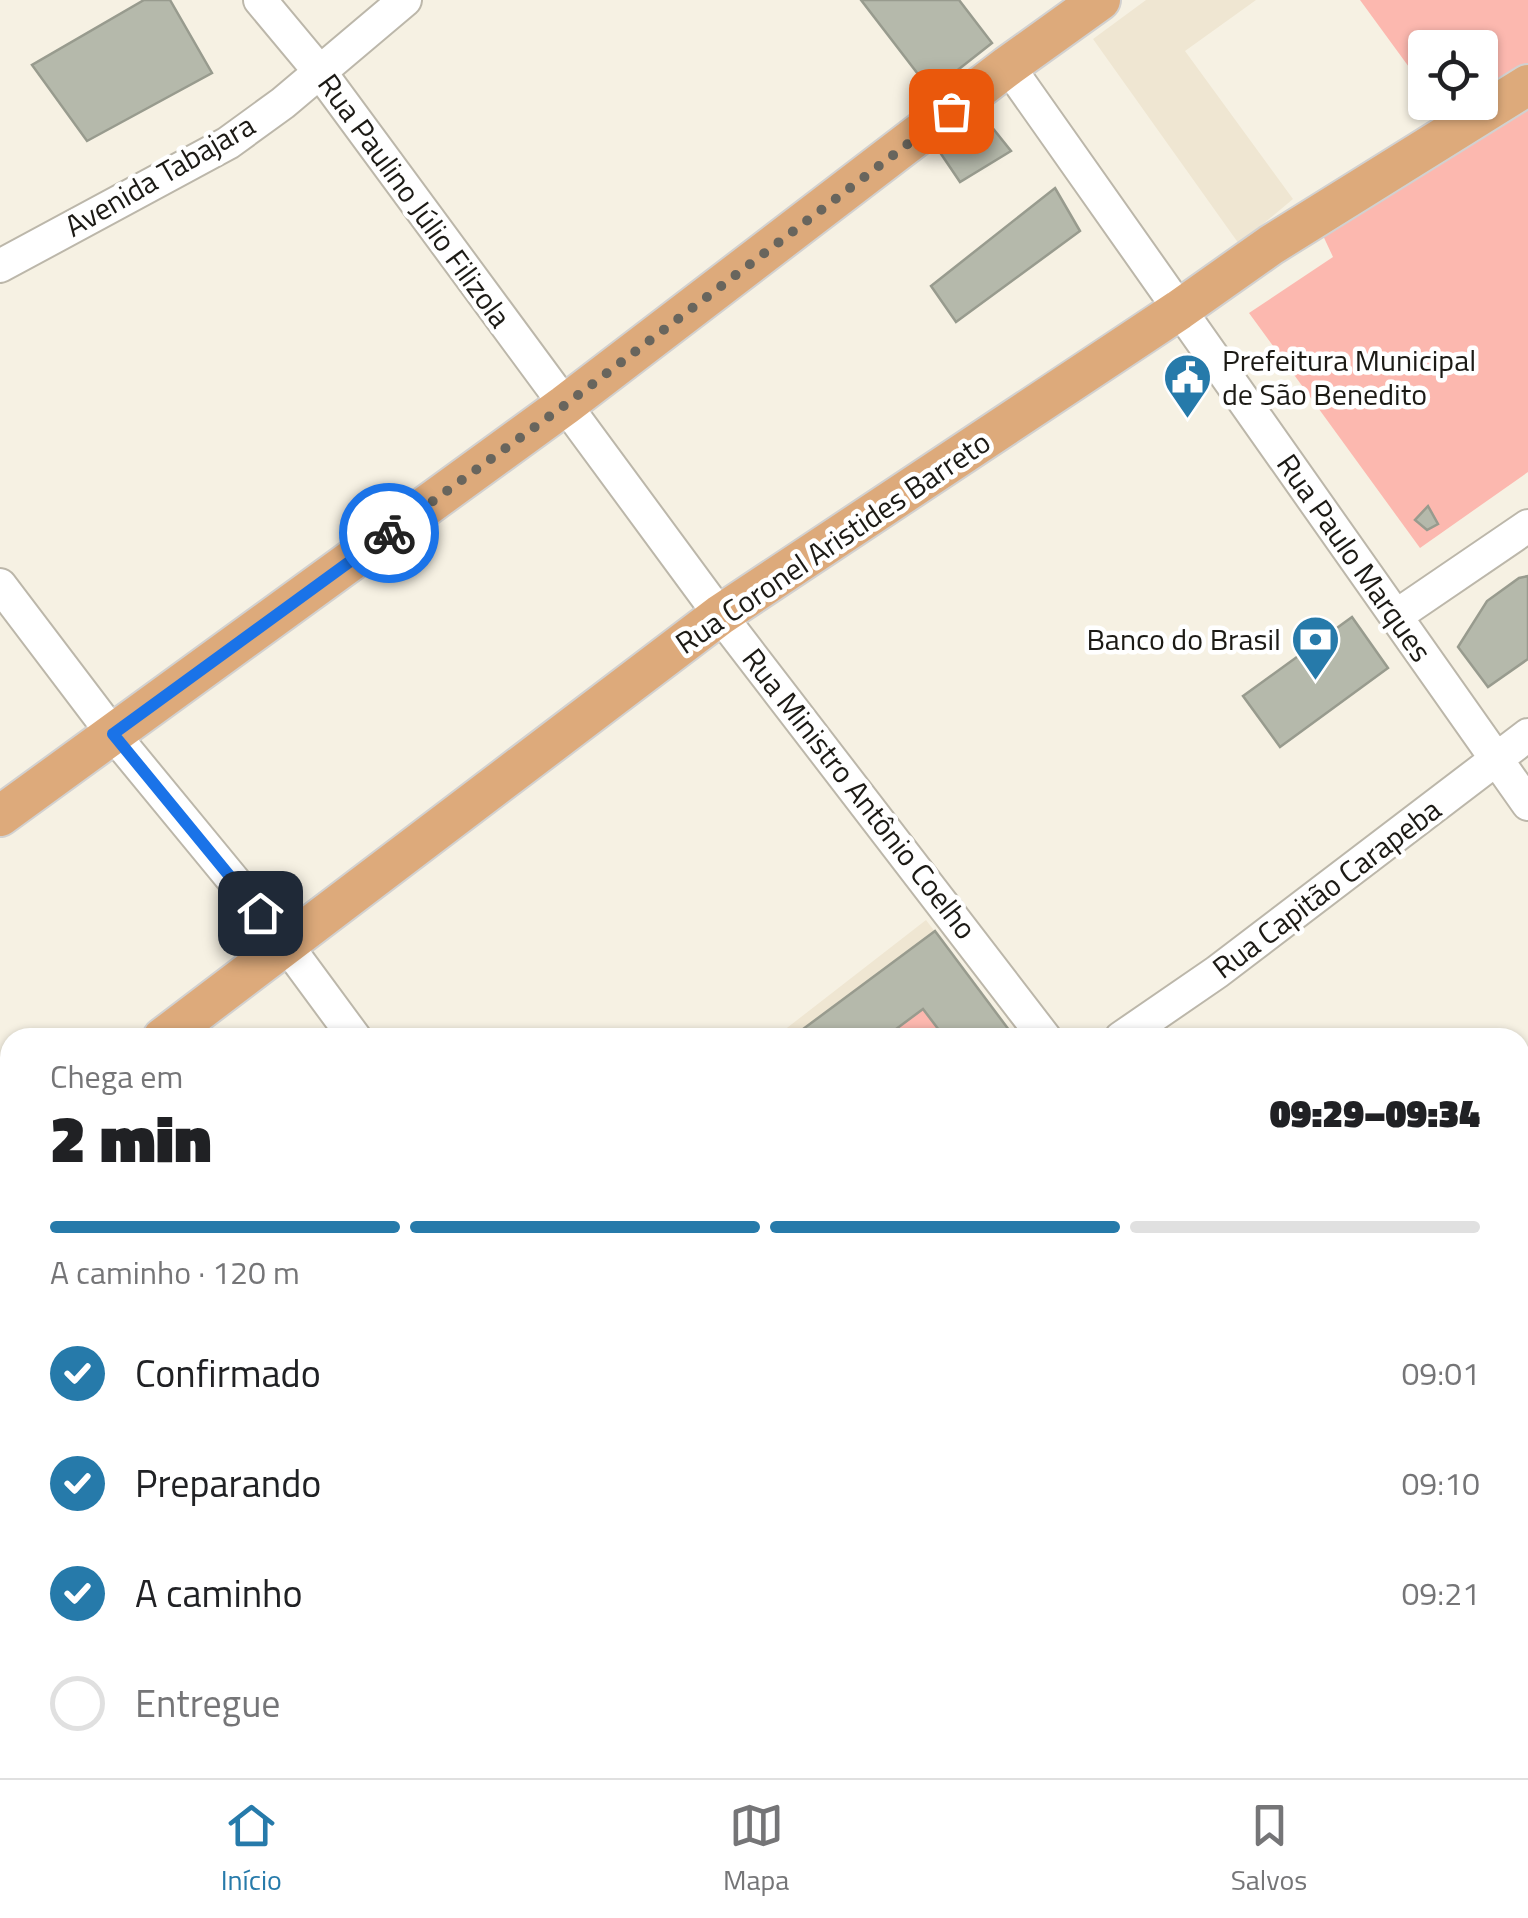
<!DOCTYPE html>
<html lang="pt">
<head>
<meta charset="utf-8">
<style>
  body { margin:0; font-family:"Titillium Web",sans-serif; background:#f6f6f6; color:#202124; height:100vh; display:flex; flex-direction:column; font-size:38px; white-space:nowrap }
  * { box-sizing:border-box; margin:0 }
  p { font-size:32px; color:#757577 }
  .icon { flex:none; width:55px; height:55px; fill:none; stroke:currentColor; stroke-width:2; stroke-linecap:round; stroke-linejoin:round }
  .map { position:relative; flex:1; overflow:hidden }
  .side { position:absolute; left:0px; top:1028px; width:1530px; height:752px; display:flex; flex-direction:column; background:#fff; border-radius:30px 30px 0 0; box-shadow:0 2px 8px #0004 }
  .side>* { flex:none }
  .controls { position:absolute; left:1408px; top:30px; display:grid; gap:20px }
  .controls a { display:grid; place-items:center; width:90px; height:90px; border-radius:10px; background:#fff; box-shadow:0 2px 8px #0004; font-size:50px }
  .pin { position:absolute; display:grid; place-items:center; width:85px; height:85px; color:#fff; margin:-42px; border-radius:20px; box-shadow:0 5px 15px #0006 }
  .courier { position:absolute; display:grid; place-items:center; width:100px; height:100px; margin:-50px; border:8px solid #1a73e8; border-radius:50%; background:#fff; color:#222; box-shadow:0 2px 12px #0007 }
  .overview em { font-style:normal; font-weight:800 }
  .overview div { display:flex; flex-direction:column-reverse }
  .overview { display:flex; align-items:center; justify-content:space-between; height:170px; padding:0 50px }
  h1 { font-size:65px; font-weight:800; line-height:75px }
  .bar { display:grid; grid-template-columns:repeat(4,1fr); gap:15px 10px; align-content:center; height:120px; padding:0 50px }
  .bar i { height:12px; border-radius:8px; background:#e0e0e0 }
  .bar .on { background:#267aaa }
  .bar p { grid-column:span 4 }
  ol { padding:0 50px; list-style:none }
  li { display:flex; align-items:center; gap:30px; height:110px }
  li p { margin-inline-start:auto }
  li .icon { padding:10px; border-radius:50%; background:#267aaa; color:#fff; stroke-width:4 }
  li:last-child { color:#757577 }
  li i { width:55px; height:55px; border:5px solid #e0e0e0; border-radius:50% }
  .tabs { display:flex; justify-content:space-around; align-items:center; height:140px; border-top:2px solid #e0e0e0; background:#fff; font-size:28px; color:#757577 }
  .tabs a { display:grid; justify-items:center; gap:5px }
  .tabs .on { color:#267aaa }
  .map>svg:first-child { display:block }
  .built { fill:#efe6d2 }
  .green { fill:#fcb8af }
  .building { fill:#b5b9ab; stroke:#989b8e; stroke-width:2.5 }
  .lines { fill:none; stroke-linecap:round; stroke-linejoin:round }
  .minor-casing { stroke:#bcb7aa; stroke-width:36 }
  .major-casing { stroke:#d2d1d0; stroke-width:44 }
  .minor { stroke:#fff; stroke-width:32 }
  .major { stroke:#ddaa7b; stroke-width:40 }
  .done { stroke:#68655d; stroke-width:10; stroke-dasharray:0 18 }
  .route { stroke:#1a73e8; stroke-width:12 }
  .labels { text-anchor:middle; stroke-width:9; stroke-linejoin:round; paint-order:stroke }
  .street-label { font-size:30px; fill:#1c1a15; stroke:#fff }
  .poi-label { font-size:30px; fill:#1c1a15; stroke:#fff; text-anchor:start }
</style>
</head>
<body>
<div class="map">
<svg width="1528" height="1778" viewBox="0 0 1528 1778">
  <rect width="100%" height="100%" fill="#f6f1e3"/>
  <path class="built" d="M1146 0H1256L1185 51 1293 199 1239 244 1093 39Z
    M926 920 1015 1037 774 1038Z"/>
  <path class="green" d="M1360 0H1528V69L1480 100V48H1425V89Z
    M1528 104V472L1420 548 1249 313 1333 257 1319 227Z
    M923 1009 945 1037 884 1038Z
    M0 1667 10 1680V1770H67L56 1778H0Z"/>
  <path class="building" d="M144 0H170L212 73 87 141 32 65Z
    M861 0H959L992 43 931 91Z
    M979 111 1011 151 960 182 935 145Z
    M1055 188 1080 231 956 322 931 286Z
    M1428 506 1438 524 1427 530 1415 520Z
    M1528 576V659L1488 687 1458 647 1487 601 1519 578Z
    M1352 617 1388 668 1280 747 1243 696Z
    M935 931 1015 1038H945L923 1009 884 1038H791Z
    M1254 1770 1256 1778H1216L1212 1771Z"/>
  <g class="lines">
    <defs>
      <path id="minor" d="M260 0 320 72 720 615 1045 1038
        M1008 66 1528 804
        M0 266 228 143 283 103 405 0
        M0 585 113 734 285 943 355 1038
        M1396 616 1528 526
        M1121 1038 1217 972 1528 735
        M1520 1399 1528 1394
        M0 1467 10 1480
        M0 1623 10 1637
        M1520 1669 1528 1680
        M235 1770 241 1778
        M888 1770 893 1778
        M1278 1770 1280 1778
        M102 1778 113 1770
        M931 1778 944 1770"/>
      <path id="major" d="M0 816 565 405 1008 66 1100 0
        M163 1038 720 615 1179 310 1271 245 1528 85
        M0 1164 10 1157"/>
    </defs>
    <use href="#minor" class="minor-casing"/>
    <use href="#major" class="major-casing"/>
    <use href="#minor" class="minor"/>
    <use href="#major" class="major"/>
  </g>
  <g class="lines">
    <path class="done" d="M389 533 565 405 951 111"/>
    <path class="route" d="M260 913 113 734 389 533"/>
  </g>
  <defs>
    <symbol id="civic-pin" viewBox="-11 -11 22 30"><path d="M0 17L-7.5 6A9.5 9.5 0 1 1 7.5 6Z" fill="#267aaa" stroke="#fff"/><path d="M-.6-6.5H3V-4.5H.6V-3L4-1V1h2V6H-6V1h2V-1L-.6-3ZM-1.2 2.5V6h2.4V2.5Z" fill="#fff"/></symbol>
    <symbol id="bank-pin" viewBox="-11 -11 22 30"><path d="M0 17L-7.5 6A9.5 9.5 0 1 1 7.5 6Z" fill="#267aaa" stroke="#fff"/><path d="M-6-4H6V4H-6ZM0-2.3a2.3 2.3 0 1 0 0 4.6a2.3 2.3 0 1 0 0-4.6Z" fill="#fff"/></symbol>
  </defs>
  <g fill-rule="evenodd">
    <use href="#civic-pin" x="1160" y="350" width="55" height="75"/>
    <use href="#bank-pin" x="1288" y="612" width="55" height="75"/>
  </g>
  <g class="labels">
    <g class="street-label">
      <text transform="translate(160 176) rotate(-30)" y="10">Avenida Tabajara</text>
      <text transform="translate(414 201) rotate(54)" y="10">Rua Paulino Júlio Filizola</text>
      <text transform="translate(833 543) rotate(-34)" y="10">Rua Coronel Aristides Barreto</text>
      <text transform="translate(1354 558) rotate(55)" y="10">Rua Paulo Marques</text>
      <text transform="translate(859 794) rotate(52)" y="10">Rua Ministro Antônio Coelho</text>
      <text transform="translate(1327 889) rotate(-37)" y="10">Rua Capitão Carapeba</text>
    </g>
    <g class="poi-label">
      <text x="1222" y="371">Prefeitura Municipal<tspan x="1222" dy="34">de São Benedito</tspan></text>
      <text x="1281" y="650" text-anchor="end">Banco do Brasil</text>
    </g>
  </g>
</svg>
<div class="controls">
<a><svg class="icon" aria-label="locate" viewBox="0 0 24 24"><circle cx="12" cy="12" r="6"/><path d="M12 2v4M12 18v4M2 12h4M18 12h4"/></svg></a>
</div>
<div class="pin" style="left:951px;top:111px;background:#ea580c"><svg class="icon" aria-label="bag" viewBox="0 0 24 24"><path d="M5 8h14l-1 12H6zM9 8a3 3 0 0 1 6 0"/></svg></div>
<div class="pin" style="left:260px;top:913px;background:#1f2937"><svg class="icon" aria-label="home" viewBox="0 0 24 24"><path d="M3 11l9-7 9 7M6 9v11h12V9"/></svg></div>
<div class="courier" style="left:389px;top:533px"><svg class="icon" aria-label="bike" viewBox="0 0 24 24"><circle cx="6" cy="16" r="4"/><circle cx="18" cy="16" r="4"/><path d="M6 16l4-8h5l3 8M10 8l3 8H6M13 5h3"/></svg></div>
<section class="side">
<div class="overview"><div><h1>2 min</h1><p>Chega em</p></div><em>09:29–09:34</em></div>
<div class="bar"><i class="on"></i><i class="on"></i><i class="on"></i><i></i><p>A caminho · 120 m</p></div>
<ol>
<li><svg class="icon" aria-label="check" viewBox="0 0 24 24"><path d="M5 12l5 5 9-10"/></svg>Confirmado<p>09:01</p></li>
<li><svg class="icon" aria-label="check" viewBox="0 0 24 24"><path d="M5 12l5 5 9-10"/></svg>Preparando<p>09:10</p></li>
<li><svg class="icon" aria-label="check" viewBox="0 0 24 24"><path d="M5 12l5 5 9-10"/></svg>A caminho<p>09:21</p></li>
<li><i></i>Entregue</li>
</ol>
</section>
</div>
<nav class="tabs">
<a class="on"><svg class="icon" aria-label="home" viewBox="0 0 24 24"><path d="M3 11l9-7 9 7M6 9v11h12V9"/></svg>Início</a>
<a><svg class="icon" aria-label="map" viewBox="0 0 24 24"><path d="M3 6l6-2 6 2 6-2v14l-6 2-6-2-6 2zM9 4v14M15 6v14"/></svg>Mapa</a>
<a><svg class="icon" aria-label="saved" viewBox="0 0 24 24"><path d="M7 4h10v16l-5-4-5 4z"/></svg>Salvos</a>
</nav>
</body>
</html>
